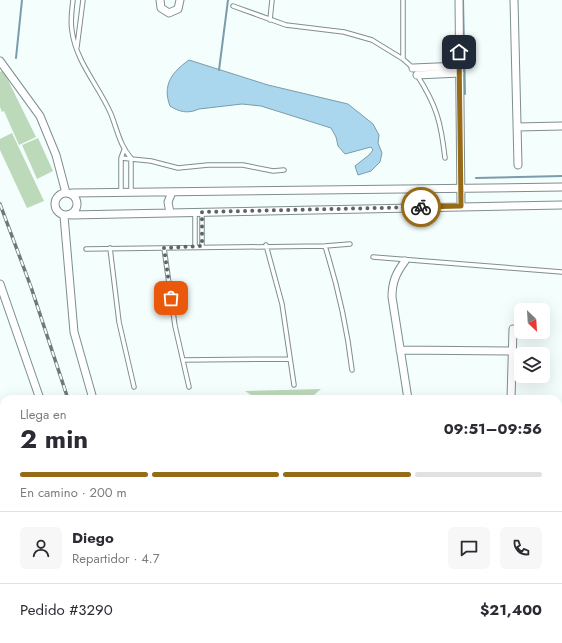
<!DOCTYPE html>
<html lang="es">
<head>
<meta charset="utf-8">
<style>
  body { margin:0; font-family:Jost,sans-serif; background:#f7f7f7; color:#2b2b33; height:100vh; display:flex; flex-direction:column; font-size:15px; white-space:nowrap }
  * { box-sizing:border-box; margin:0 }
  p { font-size:13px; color:#7c7c81 }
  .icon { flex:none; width:22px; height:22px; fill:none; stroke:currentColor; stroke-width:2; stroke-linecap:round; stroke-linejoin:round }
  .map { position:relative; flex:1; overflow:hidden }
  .panel { position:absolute; left:0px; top:395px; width:562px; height:248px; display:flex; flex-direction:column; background:#fff; border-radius:12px 12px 0 0; box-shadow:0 4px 16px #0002 }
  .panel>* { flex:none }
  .needle { width:26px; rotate:155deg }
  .tools { position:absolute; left:514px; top:303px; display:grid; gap:8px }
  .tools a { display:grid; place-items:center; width:36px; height:36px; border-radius:6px; background:#fff; box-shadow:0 4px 16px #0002; font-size:20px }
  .pin { position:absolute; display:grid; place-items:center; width:34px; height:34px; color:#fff; margin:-17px; border-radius:8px; box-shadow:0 2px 6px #0006 }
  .courier { position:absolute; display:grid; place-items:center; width:40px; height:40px; margin:-20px; border:3px solid #966a17; border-radius:50%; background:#fff; color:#222; box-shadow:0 1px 5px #0007 }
  .headline em { font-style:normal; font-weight:700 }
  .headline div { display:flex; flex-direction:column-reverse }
  .headline { display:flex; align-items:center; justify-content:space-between; height:68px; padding:0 20px }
  h1 { font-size:26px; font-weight:700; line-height:30px }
  .bar { display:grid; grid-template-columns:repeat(4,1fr); gap:6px 4px; align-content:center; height:48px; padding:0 20px }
  .bar i { height:5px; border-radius:3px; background:#e1e1e2 }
  .bar .current { background:#966a17 }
  .bar p { grid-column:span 4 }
  .line { display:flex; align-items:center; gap:10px; padding:0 20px; border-top:1px solid #e1e1e2 }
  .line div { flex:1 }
  .round { display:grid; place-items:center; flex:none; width:42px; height:42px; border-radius:6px; background:#f7f7f7 }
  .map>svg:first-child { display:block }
  .green { fill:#bcd9b9 }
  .water { fill:#aad7ed; stroke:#7b9cab }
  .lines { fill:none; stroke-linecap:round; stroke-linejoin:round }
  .stream { stroke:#7b9cab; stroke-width:2 }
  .lane-casing { stroke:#7e8f8d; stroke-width:5.5 }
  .street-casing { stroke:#7e8f8d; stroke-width:9 }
  .lane { stroke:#fff; stroke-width:3.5 }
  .street { stroke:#fff; stroke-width:7 }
  .rail-casing { stroke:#707978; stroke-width:3.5 }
  .rail { stroke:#f3fefd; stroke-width:2; stroke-dasharray:6; stroke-linecap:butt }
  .done { stroke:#5d6564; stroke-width:4; stroke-dasharray:0 7.2 }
  .route { stroke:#966a17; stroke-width:5 }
</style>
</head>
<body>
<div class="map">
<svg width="562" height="643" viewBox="0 0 562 643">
  <rect width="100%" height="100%" fill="#f3fefd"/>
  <path class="green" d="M3 70 36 137 19 145 4 111 2 112 0 107V72Z
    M12 133 44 201 27 208 0 150V139Z
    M38 138 53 171 37 179 22 145Z
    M321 389 309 399H257L245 391Z
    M0 527 4 531V639H29L26 643H0Z"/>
  <path class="water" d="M189 60 268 85 348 104 373 124 379 135 378 143 382 153 380 162 371 171 358 175 355 166 369 155 373 150 371 147 345 154 338 146 336 137 331 128 261 106 242 104 199 109C188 114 179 112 170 106 162 85 172 72 189 60Z"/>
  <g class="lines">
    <path class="stream" d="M463 0 465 94
      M16 58 22 0
      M219 70 228 0
      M476 178 562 176"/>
    <defs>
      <path id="lane" d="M73 0C72 10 70 20 72 31 76 62 99 86 111 114 117 129 120 146 131 158V192
        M403 0V59
        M233 6 286 25 344 32 372 40 403 59 413 68
        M270 20 272 0
        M77 47 83 0
        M417 75C437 106 441 123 445 158
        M121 158 151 161 178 168 208 165H243L273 171 284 170
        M121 193V158L124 150
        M195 212V246
        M202 212V246
        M266 245 282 304 294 385
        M325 246C338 287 347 327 352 370
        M110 248 119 322 134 387
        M164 248 175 326 189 387
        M86 249 325 246 350 244
        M373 257 562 272
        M183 360 290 359
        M0 479 4 481
        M558 483H562
        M558 584H562
        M558 634 559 643
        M301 639 302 643
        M387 639 388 643
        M455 639V643
        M506 639V643
        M380 643 384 639"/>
      <path id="street" d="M160 0 161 8 169 13 178 9 180 0
        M459 0 461 206
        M514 0 518 165
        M0 61 40 116 56 155 66 193
        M413 68 460 66
        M417 75 460 73
        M517 127 562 126
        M55 204a11 11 0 1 1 22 0a11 11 0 1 1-22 0Z
        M72 193 562 187
        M170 213 168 202 172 192
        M71 215 562 205
        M64 216 74 332 93 399
        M405 261C396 273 392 282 392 297L408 399
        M0 284 40 399
        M400 350 512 351
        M511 399 513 329
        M173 639 174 643
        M42 643 46 639"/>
    </defs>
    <use href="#lane" class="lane-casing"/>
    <use href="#street" class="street-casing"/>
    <use href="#lane" class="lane"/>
    <use href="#street" class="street"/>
    <defs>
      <path id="rail" d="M0 204 31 287 68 399
        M147 639 148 643"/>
    </defs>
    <use href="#rail" class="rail-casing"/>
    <use href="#rail" class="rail"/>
  </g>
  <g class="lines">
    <path class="done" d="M171 298 164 248 202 246V212L421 207"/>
    <path class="route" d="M421 207 461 206 459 52"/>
  </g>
</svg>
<div class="tools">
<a><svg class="needle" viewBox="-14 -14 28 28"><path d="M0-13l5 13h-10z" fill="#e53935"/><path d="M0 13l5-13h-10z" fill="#7c7c81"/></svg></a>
<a><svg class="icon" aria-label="layers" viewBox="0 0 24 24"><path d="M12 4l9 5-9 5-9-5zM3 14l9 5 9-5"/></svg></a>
</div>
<div class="pin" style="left:171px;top:298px;background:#ea580c"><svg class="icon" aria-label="bag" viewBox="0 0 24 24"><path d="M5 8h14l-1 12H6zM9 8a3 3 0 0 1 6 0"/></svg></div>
<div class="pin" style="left:459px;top:52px;background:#1f2937"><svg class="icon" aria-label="home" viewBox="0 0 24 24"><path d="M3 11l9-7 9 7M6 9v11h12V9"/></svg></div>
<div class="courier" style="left:421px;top:207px"><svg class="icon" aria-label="bike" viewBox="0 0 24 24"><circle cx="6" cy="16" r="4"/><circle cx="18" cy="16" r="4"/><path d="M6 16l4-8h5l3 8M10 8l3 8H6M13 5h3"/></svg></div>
<section class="panel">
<div class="headline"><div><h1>2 min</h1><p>Llega en</p></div><em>09:51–09:56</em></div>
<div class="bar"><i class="current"></i><i class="current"></i><i class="current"></i><i></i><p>En camino · 200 m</p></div>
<div class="line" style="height:72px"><a class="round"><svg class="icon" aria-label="person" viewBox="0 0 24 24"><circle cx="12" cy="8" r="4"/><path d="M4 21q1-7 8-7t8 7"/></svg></a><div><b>Diego</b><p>Repartidor · 4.7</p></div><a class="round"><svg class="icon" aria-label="chat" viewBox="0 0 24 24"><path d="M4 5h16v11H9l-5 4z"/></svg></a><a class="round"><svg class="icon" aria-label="phone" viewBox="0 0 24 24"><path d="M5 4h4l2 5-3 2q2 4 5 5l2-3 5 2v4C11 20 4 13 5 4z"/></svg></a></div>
<div class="line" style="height:52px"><div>Pedido #3290</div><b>$21,400</b></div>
</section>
</div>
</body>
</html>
